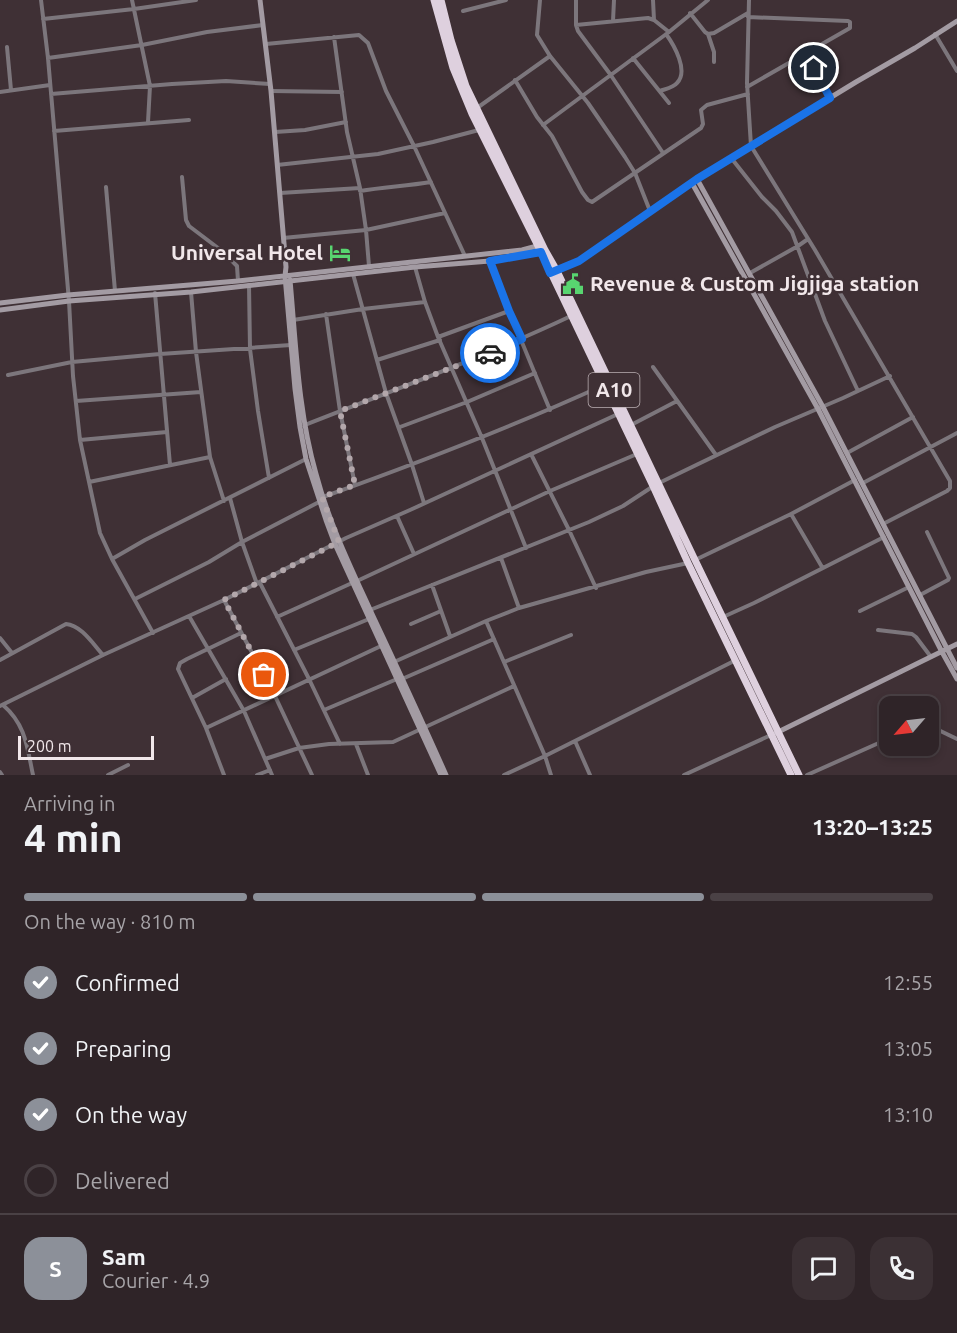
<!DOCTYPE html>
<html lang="en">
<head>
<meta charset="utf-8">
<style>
  body { margin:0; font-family:Ubuntu,sans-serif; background:#3b3034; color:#f1f3f6; height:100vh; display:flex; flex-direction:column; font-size:22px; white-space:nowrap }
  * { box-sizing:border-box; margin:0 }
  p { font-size:20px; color:#a7a4a8 }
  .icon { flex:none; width:33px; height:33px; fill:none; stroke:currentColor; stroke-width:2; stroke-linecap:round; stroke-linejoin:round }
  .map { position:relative; height:775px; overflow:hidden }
  .details { display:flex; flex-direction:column; background:#2f2428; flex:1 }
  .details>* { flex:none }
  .needle { width:39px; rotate:242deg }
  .fabs { position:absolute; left:879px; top:696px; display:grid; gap:12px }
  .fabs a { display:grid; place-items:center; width:60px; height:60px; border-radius:12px; background:#2f2428; box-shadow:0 3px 9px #0003,0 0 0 2px #4a4145; font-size:30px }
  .scale { position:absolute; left:18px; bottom:15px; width:136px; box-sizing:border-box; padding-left:6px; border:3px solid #f1e7ea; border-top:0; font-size:16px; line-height:21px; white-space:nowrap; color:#f1e7ea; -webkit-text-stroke:4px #3f3035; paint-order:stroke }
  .pin { position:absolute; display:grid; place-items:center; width:51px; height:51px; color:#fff; margin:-26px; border:3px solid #fff; border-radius:50%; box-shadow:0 2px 6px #0007 }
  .courier { position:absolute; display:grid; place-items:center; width:60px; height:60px; margin:-30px; border:4px solid #1a73e8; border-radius:50%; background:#fff; color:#222; box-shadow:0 2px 8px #0007 }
  .summary em { font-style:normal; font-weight:600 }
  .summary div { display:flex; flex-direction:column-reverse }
  .summary { display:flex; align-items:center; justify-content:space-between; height:102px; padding:0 24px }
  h1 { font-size:39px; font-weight:600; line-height:45px }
  .bar { display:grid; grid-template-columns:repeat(4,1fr); gap:9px 6px; align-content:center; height:72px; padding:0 24px }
  .bar i { height:8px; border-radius:4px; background:#4a4145 }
  .bar .current { background:#8c9099 }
  .bar p { grid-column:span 4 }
  .line { display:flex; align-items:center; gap:15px; padding:0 24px; border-top:2px solid #4a4145 }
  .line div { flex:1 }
  .round { display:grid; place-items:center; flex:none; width:63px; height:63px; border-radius:18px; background:#3b3034 }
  ol { padding:0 24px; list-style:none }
  li { display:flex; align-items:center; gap:18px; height:66px }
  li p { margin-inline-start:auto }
  li .icon { padding:6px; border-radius:50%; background:#8c9099; color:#fff; stroke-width:4 }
  li:last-child { color:#a7a4a8 }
  li i { width:33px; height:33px; border:3px solid #4a4145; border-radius:50% }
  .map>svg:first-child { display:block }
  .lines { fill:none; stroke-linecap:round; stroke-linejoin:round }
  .street { stroke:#7c767c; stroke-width:4 }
  .secondary { stroke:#a39ba3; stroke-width:5 }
  .highway { stroke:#ded0de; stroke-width:7 }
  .done { stroke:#b3a7ab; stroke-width:6; stroke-dasharray:0 10.8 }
  .route { stroke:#1a73e8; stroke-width:8 }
  .labels { text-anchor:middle; stroke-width:5; stroke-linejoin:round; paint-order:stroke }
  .shield { fill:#3f3035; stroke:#bcb0b4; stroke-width:1.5 }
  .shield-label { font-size:20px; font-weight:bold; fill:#f1e7ea }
  .poi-label { font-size:21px; font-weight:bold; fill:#f1e7ea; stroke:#3f3035; text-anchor:end }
</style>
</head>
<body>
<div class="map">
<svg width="957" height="775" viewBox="0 0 957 775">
  <rect width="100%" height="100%" fill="#3f3035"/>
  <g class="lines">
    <path class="street" d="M41 0 48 58 69 301 73 376 80 440 100 533 112 559 153 633
      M132 0 150 86 148 122
      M540 0 537 35 550 56 588 103 625 157 635 173 650 211
      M576 0V25L578 31 610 74 663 153
      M653 0 654 20
      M749 0 747 83 751 146 815 250 950 481V488L947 491 883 524
      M463 11 506 0
      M690 13 705 32 708 34 714 33 748 13
      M43 19 134 9 196 0
      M613 21 614 0
      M576 25 648 18 654 20 669 32
      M708 34 714 52V62
      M935 34 957 71
      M334 37 347 132 360 188 366 230 369 266
      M266 44 359 35 368 43 386 91 414 146 465 256
      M7 47 11 90
      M806 53 830 98
      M48 58 142 45 207 32 263 25
      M633 58 669 103
      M515 80 537 117 552 136 582 192 588 200 592 202 701 128 703 124 701 110 707 105 748 94
      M747 87 850 28V22L848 21 748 17
      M271 91 342 92
      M660 91C665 89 673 88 677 83 689 71 674 45 666 34
      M0 92 50 85
      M51 94 172 84 226 81 270 84
      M477 108 550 56
      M543 125 669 32 708 0
      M54 131 189 120
      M275 132 305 130 346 122
      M732 159 751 146
      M277 165 378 154 433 142 479 130
      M182 177 186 220 189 226 222 251 237 266 238 281
      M697 179 732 159 762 197 776 211 792 232 825 321 858 391
      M106 187 115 291
      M360 191C384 187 407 186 431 182
      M280 193 360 188
      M283 238 366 230 445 213
      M490 261 509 311 550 410
      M415 267 425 302 438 337 482 438 526 548
      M750 273 798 246 808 239
      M353 274 386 393 412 465 424 503
      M249 285 250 349 258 411 269 478
      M191 292 196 352 210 457 224 501
      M155 293 170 465
      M326 314 340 411 355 485
      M293 320 363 309 425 302
      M438 337 509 311
      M377 360 440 340
      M653 367 716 455
      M8 375 72 362 160 354 291 345
      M76 401 201 392
      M305 425C394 390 484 357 571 316
      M631 425 677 401
      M400 427 467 402 535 373
      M80 440 167 432
      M847 453 913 417
      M531 454 569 530 596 588
      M89 482 210 457
      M659 483 775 427 843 398 890 376
      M863 483 957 433
      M323 497C418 463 512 427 604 385
      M230 498 242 542 257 584
      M791 514 822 567
      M397 516 414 554
      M501 558 519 608
      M112 559 145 540 306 459
      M695 560 791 514 855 480
      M357 581 550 491 637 454
      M260 583 309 679 340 744
      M432 585 450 636
      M920 595 948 580 949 578 927 532
      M135 599 209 562 242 542 319 502
      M224 600 275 696 312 775
      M370 610 589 522 623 506 652 487
      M860 611 909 587
      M189 616 244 711 272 775
      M277 617 352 583
      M723 617 754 603 884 537
      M486 621 545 756 551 775
      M411 624 441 611
      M878 630 912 634 916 637 931 657
      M0 638 12 653
      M294 650 369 619
      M0 660 66 624C81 625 93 644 103 655
      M394 662 486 621 519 608 646 572 688 563
      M504 662 571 635
      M402 679 494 639
      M192 698 226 679
      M3 705C26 725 27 747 33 775
      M0 706 103 655 224 600 346 538 410 510 618 414
      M324 710 397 679
      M928 725 957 739
      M206 728 381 646
      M575 741 590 775
      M356 744 368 775
      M265 759 299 748 329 744 393 742 514 686
      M0 772 2 775
      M108 775 128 765
      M224 775 206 728 178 669 180 663 187 659 241 633
      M257 775 270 770
      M504 775 545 756 734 661
      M684 775 771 735
      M807 775 890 738"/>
    <path class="secondary" d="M260 0 271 91 286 267 285 276 295 389 300 427 306 459 326 520 335 544 441 775
      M751 146 856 82 915 48 957 21
      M692 183 818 409 942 652 957 679
      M555 271 579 261 697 179 823 407 957 668
      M290 280C296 346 298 411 316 474 329 523 351 568 372 614 397 667 422 721 446 775
      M0 303 68 295 238 281 522 250 541 245
      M0 310 69 301 191 292 415 267 490 261 544 251
      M776 733 957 644"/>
    <path class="highway" d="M434 0 453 68 472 114 541 252 653 486 688 563 791 775
      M441 0 451 40 466 86 545 250 557 271 695 560 799 775"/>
  </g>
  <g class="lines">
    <path class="done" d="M264 675 224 600 339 542 322 497 355 485 340 411 490 353"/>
    <path class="route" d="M490 353 522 339 509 311 490 261 541 252 550 273 579 261 697 179 830 98 814 68"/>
  </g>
  <defs>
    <symbol id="hotel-bare" viewBox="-9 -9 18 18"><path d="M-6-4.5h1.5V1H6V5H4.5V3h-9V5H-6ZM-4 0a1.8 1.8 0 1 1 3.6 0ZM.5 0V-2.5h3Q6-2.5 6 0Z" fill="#58d570" stroke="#3f3035" stroke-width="2.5" paint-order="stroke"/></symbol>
    <symbol id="civic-bare" viewBox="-9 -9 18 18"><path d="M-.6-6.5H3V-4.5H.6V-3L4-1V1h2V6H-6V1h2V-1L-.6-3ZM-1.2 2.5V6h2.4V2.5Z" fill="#58d570" stroke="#3f3035" stroke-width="2.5" paint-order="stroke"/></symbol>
  </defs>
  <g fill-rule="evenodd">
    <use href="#hotel-bare" x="325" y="238" width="30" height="30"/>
    <use href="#civic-bare" x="558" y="269" width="30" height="30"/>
  </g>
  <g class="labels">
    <rect class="shield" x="588.5" y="373" width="51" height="34" rx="4.5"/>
    <g class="shield-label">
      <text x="614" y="397">A10</text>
    </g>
    <g class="poi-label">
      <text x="323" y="260">Universal Hotel</text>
      <text x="590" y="291" text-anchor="start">Revenue &amp; Custom Jigjiga station</text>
    </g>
  </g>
</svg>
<div class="fabs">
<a><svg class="needle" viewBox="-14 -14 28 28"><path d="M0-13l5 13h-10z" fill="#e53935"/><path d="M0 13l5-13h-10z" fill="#a7a4a8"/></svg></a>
</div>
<div class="scale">200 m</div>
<div class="pin" style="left:264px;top:675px;background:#ea580c"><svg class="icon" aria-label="bag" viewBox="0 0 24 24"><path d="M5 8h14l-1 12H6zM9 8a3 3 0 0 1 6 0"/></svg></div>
<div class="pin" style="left:814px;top:68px;background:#1f2937"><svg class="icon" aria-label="home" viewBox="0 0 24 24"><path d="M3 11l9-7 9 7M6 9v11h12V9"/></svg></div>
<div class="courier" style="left:490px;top:353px"><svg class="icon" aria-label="car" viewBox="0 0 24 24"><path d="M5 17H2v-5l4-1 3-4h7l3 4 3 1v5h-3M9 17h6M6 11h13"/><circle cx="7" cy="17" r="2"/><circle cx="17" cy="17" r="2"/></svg></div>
</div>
<section class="details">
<div class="summary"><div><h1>4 min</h1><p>Arriving in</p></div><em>13:20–13:25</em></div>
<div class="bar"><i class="current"></i><i class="current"></i><i class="current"></i><i></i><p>On the way · 810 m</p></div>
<ol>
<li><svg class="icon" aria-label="check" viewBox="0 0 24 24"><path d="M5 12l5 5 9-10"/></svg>Confirmed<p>12:55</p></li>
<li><svg class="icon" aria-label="check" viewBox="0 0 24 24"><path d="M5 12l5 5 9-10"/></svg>Preparing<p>13:05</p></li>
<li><svg class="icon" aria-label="check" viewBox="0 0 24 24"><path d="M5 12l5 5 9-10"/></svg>On the way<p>13:10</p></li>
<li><i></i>Delivered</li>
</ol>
<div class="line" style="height:108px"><b class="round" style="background:#8c9099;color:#fff">S</b><div><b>Sam</b><p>Courier · 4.9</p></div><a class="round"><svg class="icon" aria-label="chat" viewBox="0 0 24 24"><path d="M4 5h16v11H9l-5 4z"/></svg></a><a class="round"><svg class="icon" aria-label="phone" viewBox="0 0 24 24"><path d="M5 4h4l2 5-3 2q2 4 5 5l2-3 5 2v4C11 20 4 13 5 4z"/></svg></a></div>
</section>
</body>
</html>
